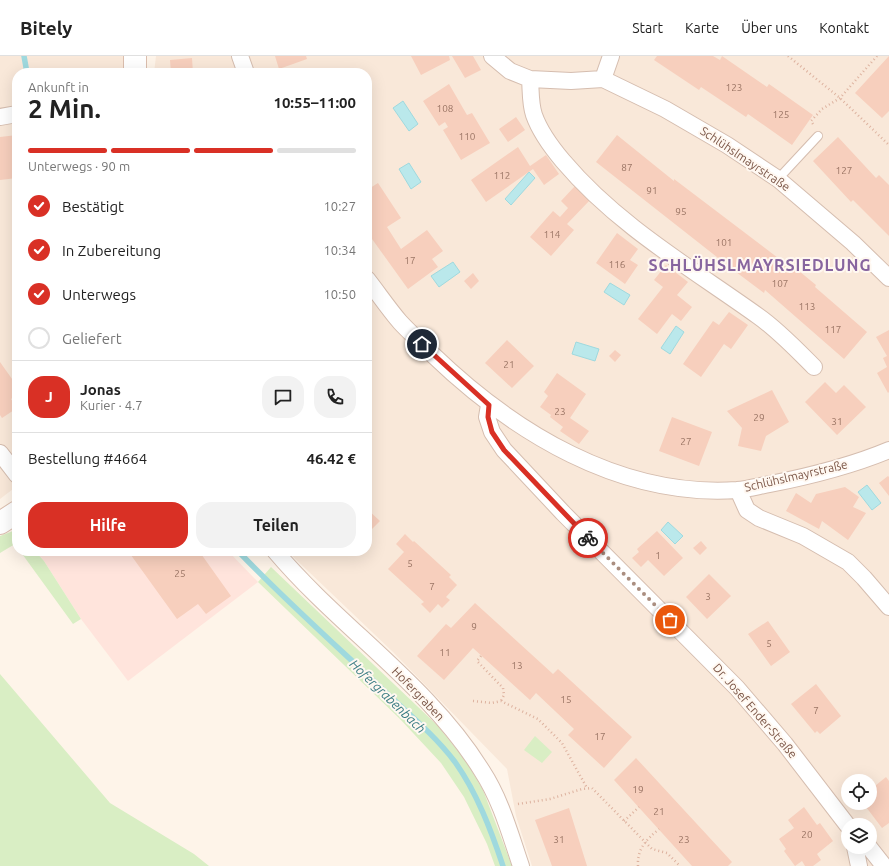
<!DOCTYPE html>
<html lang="de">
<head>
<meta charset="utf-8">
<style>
  body { margin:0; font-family:Ubuntu,sans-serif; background:#f2f2f2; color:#222; height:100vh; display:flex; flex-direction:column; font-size:15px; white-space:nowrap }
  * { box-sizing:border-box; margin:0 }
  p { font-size:13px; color:#767676 }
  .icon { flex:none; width:22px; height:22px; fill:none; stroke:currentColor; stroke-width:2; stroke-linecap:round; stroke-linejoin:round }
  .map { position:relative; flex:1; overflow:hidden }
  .sheet { position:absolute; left:12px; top:12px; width:360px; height:488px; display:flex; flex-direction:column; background:#fff; border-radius:16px; box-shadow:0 4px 16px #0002 }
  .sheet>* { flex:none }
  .fabs { position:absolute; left:841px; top:718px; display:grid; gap:8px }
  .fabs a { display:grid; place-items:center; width:36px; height:36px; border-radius:50%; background:#fff; box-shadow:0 4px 16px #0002; font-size:20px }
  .pin { position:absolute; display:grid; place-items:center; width:34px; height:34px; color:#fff; margin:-17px; border:2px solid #fff; border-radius:50%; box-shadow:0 1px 4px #0007 }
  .courier { position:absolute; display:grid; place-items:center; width:40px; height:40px; margin:-20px; border:3px solid #d93025; border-radius:50%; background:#fff; color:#222; box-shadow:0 1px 5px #0007 }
  .overview em { font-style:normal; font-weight:700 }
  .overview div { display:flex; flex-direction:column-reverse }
  .overview { display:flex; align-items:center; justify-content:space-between; height:68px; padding:0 16px }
  h1 { font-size:26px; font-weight:700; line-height:30px }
  .bar { display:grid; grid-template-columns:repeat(4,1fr); gap:6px 4px; align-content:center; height:48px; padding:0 16px }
  .bar i { height:5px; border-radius:3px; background:#e0e0e0 }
  .bar .on { background:#d93025 }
  .bar p { grid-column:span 4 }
  .line { display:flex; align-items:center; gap:10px; padding:0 16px; border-top:1px solid #e0e0e0 }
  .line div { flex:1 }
  .round { display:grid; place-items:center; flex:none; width:42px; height:42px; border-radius:16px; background:#f2f2f2 }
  ol { padding:0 16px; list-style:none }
  li { display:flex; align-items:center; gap:12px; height:44px }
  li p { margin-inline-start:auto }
  li .icon { padding:4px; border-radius:50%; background:#d93025; color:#fff; stroke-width:4 }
  li:last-child { color:#767676 }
  li i { width:22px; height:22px; border:2px solid #e0e0e0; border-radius:50% }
  .button { display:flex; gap:8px; margin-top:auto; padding:8px 16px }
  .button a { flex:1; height:46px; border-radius:16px; background:#d93025; color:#fff; font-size:16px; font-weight:700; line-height:46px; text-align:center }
  .button a+a { background:#f2f2f2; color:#222 }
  header { display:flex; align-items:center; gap:24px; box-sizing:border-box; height:56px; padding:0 20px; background:#fff; border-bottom:1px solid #e0e0e0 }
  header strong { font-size:19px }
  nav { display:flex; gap:22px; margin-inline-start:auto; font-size:14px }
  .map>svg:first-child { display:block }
  .residential { fill:#f9e8d9; fill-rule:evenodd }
  .commercial { fill:#ffe4dc }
  .green { fill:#d9eec4 }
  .water { fill:#bae8eb; stroke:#9fd9de }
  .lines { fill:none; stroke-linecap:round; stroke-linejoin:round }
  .stream { stroke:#9fd9de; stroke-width:5.5 }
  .building { fill:#f7cfbd }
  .lane-casing { stroke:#d5bdaf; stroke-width:10 }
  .street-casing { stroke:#d5bdaf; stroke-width:18 }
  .secondary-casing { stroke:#dbbeae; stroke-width:24 }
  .path { stroke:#ddb29f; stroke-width:2.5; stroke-dasharray:1 3; stroke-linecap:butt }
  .lane { stroke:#fff; stroke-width:8 }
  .street { stroke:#fff; stroke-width:16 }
  .secondary { stroke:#fff; stroke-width:22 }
  .done { stroke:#aa8e80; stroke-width:4; stroke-dasharray:0 7.2 }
  .route { stroke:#d93025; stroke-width:5 }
  .labels { text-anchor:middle; stroke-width:4; stroke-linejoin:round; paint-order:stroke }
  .number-label { font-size:10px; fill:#9b7565 }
  .street-label { font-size:12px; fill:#7c5748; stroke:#fff8f1 }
  .water-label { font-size:13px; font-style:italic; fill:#3a7c83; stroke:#fff8f1 }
  .district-label { font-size:16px; font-weight:bold; letter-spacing:1px; fill:#87659f; stroke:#fff8f1 }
</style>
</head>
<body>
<header>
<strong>Bitely</strong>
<nav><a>Start</a><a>Karte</a><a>Über uns</a><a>Kontakt</a></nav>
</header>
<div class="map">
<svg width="889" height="810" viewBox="0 0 889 810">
  <rect width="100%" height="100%" fill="#fef4e9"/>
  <path class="residential" d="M0 0H123V17H17V430L0 443Z
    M156 0H889V810H532L516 760 507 713 393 596 287 495H367V17H154ZM848 725H870V747H848ZM848 769H870V791H848Z"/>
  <path class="commercial" d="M35 495H228L258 526 128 625 81 563 44 505Z"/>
  <path class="green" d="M13 475 17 478V491L15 488 0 497V480Z
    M20 495H35L44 505 81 563 73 568Z
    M271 511 437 669 466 705 483 734 512 810H495L487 788 464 741 441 707 400 663 258 526Z
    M0 618 110 747 194 798 209 810H0Z
    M535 680 552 696 542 707 524 694Z"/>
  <path class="water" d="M403 45 418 68 409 75 393 52Z
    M409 107 421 126 411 133 399 113Z
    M529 116 535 122 511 149 505 143Z
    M453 206 460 216 439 231 431 220Z
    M610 227 630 239 624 249 604 236Z
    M676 270 684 276 670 298 661 292Z
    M576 286 599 293 595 305 572 298Z
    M867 429 881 447 872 454 858 436Z
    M668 466 683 480 675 488 661 474Z"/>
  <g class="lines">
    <path class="stream" d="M24 0 27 17
      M238 495C283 542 331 585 378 629 403 653 434 678 455 706 477 737 491 774 503 810"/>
  </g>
  <path class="building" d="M275 0H306L307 3 279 13Z
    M411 0H449L450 4 421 19Z
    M452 0H473L481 14 465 22Z
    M657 0H713L720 4 722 0 767 31 769 28 813 59 792 89 748 58 746 61 701 31 699 34 654 4Z
    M889 0V55L882 62 855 37Z
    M192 2 193 17H171L170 4Z
    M449 28 467 59 472 57 490 87 461 104 443 74 448 71 445 66 439 70 423 45Z
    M516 61 525 74 508 86 499 73Z
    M17 79V122L0 124V81Z
    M617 79 674 125V123L786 208 788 206 816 229 815 231 867 276 844 303 765 234 764 237 736 216 596 106Z
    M838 81 876 122 879 119 889 129V180L853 144 851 146 813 105Z
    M518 91 530 110 546 99 559 118 544 129 533 113 486 146 471 124Z
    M378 127 401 162 387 171 401 193 427 174 443 195 432 203 438 211 408 233 367 176V134Z
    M575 130 590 144 567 168 574 174 551 200 530 181 553 155 560 161 568 152 561 145Z
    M617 177 638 193 630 204 638 209 625 228 596 207Z
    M666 209 688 226 677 239 692 251 681 265 672 258 657 278 638 263 663 231 654 224Z
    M473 217 479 225 471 233 464 225Z
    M729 256 748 269 731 293 724 288 701 321 683 308 713 265 719 269Z
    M889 274V336L888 337 877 317 887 311 883 302 887 300 876 281Z
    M507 284 534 310 512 332 485 307Z
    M615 294 621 299 615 306 609 300Z
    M0 306 17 330V339L11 343 17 352 2 362 0 359Z
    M557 317 586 338 570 362 589 375 579 388 560 375 563 371 550 361 551 359 540 351 548 340 544 336Z
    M825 326 836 337 844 329 866 351 837 379 805 346Z
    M772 334 789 366 766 380 761 395 738 390 742 372 727 355Z
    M672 361 712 376 699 410 659 395Z
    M888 420 889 421V440L879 427Z
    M845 431 859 441 853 451 866 457 848 484 822 465 819 473 786 455 796 437 811 447 816 438Z
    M367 453 380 465 367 478Z
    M657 475 683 502 664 520 648 504 641 511 632 502 639 496 637 493Z
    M405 478 413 486 414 485 451 519 449 521 457 529 446 541 450 544 442 552 438 548 430 557 421 548 424 546 388 513 404 496 396 488Z
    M701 485 707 492 700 499 693 492Z
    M128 495H199L231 540 206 558 198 548 177 563Z
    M709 518 731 540 707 563 686 541Z
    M475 547 553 618 558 613 632 681 604 712 568 679 574 673 536 637 530 644 473 592 444 624 417 600 446 568 451 572Z
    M768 565 790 596 771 610 748 578Z
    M816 628 841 660 820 678 817 675 815 677 791 648Z
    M636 702 732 806 728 810H692L614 724Z
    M886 721 889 725V767L882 772 863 747H870V734Z
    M804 751 817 769 820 767 833 785 817 798 821 804 813 810H805L802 805 795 810 784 795 786 793 779 783 794 772 788 764Z
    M569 752 587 810H552L535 764Z"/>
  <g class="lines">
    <defs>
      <path id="lane" d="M778 123 818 80"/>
      <path id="street" d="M240 0 246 17
        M492 0 510 15 530 23 571 25 603 23 665 53 727 89 778 123 853 187 889 222
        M530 23C531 35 530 47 534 59 540 76 552 92 563 105 617 169 691 212 758 260 778 274 796 293 814 311
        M603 23 611 0
        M0 61 17 58
        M367 223C378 237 388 252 400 266 410 277 422 287 432 298 513 376 620 442 737 434 748 433 759 430 770 428 810 420 851 410 889 394
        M489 349 487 361 492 376 504 394 563 457 737 632 785 688 848 770
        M0 397 17 419
        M738 434 747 454 759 462 803 480 848 506 864 522 889 551
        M275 495C340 572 429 629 482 715 501 744 510 778 521 810
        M855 791 859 810
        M869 791 884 810"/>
      <path id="secondary" d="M135 0V17
        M0 467 17 456"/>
    </defs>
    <use href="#lane" class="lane-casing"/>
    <use href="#street" class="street-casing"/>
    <use href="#secondary" class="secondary-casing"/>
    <path class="path" d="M788 0 840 42 889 89
      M813 68 811 65 822 53 840 42 877 0
      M481 600 477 605 503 632 504 639 501 645
      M473 645 492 647 501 645 538 663 562 687 587 732
      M518 748 550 743 582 733 592 732 652 793 667 797 680 810
      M624 765 639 751
      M638 810C637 793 646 784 659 773"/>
    <use href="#lane" class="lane"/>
    <use href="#street" class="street"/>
    <use href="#secondary" class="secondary"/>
  </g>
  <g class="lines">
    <path class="done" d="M588 482 670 564"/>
    <path class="route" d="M422 288 489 349 488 361 492 376 504 394 588 482"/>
  </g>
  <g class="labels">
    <g class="number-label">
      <text x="734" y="35">123</text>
      <text x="445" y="56">108</text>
      <text x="781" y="62">125</text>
      <text x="467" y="84">110</text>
      <text x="627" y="115">87</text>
      <text x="844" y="118">127</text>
      <text x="502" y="123">112</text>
      <text x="652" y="138">91</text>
      <text x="681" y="159">95</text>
      <text x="552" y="182">114</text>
      <text x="724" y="190">101</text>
      <text x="410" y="208">17</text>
      <text x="617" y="212">116</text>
      <text x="780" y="231">107</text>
      <text x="807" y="254">113</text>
      <text x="833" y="277">117</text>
      <text x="509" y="312">21</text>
      <text x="560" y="359">23</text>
      <text x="759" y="365">29</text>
      <text x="837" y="369">31</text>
      <text x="686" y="389">27</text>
      <text x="658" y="503">1</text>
      <text x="410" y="511">5</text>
      <text x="180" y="521">25</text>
      <text x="432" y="534">7</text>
      <text x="708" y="544">3</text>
      <text x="474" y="574">9</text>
      <text x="769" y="591">5</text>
      <text x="445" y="600">11</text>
      <text x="517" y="613">13</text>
      <text x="566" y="647">15</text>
      <text x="816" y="658">7</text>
      <text x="600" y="684">17</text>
      <text x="638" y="737">19</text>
      <text x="659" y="759">21</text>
      <text x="807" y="782">20</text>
      <text x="559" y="787">31</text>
      <text x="684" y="787">23</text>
    </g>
    <g class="street-label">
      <text transform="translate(745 103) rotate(34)" y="4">Schlühslmayrstraße</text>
      <text transform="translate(796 420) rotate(-13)" y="4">Schlühslmayrstraße</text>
      <text transform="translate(418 638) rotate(46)" y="4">Hofergraben</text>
      <text transform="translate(755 655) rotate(49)" y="4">Dr. Josef Ender-Straße</text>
    </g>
    <g class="water-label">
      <text transform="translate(388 640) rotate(44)" y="5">Hofergrabenbach</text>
    </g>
    <g class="district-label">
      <text x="760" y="215">SCHLÜHSLMAYRSIEDLUNG</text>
    </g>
  </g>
</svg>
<div class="fabs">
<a><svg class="icon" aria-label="locate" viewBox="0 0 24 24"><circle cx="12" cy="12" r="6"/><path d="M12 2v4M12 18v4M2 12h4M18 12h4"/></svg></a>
<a><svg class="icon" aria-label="layers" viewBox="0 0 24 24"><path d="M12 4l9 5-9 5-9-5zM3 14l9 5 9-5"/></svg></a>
</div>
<div class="pin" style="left:670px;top:564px;background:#ea580c"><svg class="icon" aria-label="bag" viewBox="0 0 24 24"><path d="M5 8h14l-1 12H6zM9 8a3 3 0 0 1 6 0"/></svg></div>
<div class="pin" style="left:422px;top:288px;background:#1f2937"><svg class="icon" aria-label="home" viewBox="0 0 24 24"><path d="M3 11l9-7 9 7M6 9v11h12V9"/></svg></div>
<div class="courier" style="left:588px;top:482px"><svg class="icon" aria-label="bike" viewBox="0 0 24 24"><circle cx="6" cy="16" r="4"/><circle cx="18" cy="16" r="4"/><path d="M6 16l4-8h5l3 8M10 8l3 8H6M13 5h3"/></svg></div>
<section class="sheet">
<div class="overview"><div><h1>2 Min.</h1><p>Ankunft in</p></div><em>10:55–11:00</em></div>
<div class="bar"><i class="on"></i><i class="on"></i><i class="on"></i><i></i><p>Unterwegs · 90 m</p></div>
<ol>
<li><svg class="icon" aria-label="check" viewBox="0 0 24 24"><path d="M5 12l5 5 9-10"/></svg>Bestätigt<p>10:27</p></li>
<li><svg class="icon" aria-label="check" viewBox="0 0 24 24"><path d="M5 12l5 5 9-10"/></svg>In Zubereitung<p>10:34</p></li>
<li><svg class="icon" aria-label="check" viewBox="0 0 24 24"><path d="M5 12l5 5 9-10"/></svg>Unterwegs<p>10:50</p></li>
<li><i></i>Geliefert</li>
</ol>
<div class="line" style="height:72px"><b class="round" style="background:#d93025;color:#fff">J</b><div><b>Jonas</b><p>Kurier · 4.7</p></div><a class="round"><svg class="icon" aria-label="chat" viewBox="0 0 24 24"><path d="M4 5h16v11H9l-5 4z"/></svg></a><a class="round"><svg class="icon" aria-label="phone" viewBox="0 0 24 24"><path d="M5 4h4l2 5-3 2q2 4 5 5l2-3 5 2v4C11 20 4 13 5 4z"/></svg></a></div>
<div class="line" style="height:52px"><div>Bestellung #4664</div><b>46.42 €</b></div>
<div class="button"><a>Hilfe</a><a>Teilen</a></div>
</section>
</div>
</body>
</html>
